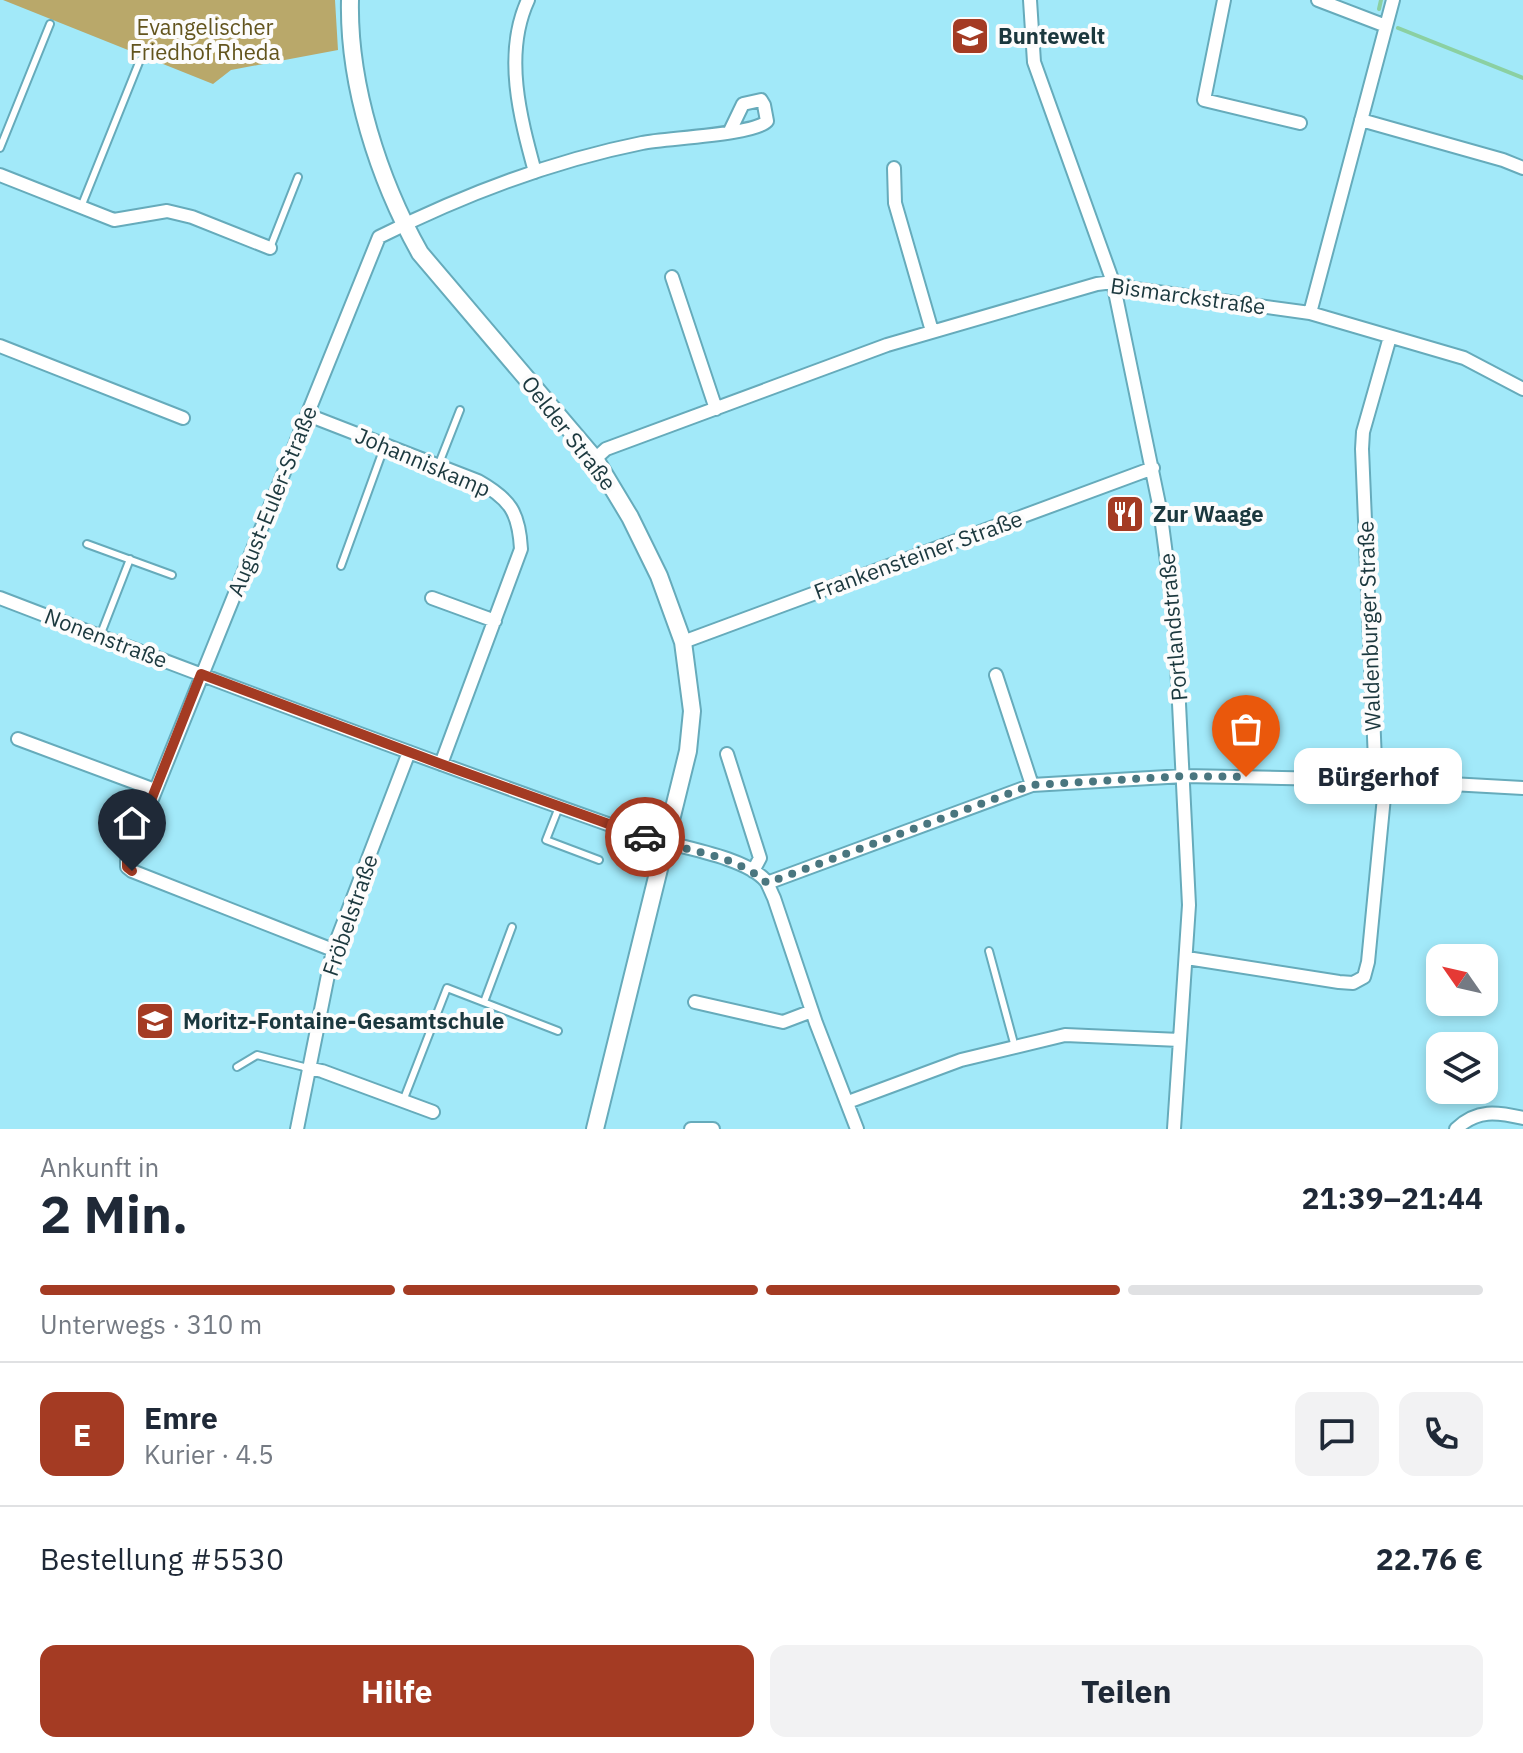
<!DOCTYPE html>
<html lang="de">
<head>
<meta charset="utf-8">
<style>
  body { margin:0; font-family:"IBM Plex Sans",sans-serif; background:#f2f2f3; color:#1f2937; height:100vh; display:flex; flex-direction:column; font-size:30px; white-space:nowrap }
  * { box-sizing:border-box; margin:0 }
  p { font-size:26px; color:#747a83 }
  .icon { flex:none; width:44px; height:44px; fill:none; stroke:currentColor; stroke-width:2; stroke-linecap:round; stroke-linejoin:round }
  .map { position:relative; height:1129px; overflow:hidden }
  .details { display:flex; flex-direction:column; background:#fff; flex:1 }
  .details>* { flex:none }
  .needle { width:52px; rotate:304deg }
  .controls { position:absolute; left:1426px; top:944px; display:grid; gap:16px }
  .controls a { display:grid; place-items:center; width:72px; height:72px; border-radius:16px; background:#fff; box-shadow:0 4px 12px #0003; font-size:40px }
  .pin { position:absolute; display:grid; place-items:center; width:68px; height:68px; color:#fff; margin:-82px -34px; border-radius:50% 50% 50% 0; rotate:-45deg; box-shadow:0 0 8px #0007 }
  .pin .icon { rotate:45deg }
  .courier { position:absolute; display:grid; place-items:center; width:80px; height:80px; margin:-40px; border:6px solid #a43b23; border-radius:50%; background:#fff; color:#222; box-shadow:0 2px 10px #0007 }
  .bubble { position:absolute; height:56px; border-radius:16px; background:#fff; box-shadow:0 4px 12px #0003; font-size:26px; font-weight:700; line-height:56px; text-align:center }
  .head em { font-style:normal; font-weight:700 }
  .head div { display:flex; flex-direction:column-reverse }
  .head { display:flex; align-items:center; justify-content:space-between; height:136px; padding:0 40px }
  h1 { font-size:52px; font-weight:700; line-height:60px }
  .bar { display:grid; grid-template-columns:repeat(4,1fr); gap:12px 8px; align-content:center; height:96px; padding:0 40px }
  .bar i { height:10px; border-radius:6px; background:#e0e1e3 }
  .bar .active { background:#a43b23 }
  .bar p { grid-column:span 4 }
  .line { display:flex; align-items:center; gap:20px; padding:0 40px; border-top:2px solid #e0e1e3 }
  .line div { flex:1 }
  .round { display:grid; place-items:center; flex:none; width:84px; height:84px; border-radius:16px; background:#f2f2f3 }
  .cta { display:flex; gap:16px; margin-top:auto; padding:16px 40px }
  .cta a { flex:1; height:92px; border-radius:16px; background:#a43b23; color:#fff; font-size:32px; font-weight:700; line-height:92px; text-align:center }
  .cta a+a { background:#f2f2f3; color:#1f2937 }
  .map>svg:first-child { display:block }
  .green { fill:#b9a86a }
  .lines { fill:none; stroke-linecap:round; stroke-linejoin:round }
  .stream { stroke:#8bd0a2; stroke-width:4 }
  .service-casing { stroke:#66abbb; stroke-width:10 }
  .minor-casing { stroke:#66abbb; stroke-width:16 }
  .tertiary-casing { stroke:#66abbb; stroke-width:20 }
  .service { stroke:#fff; stroke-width:6 }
  .minor { stroke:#fff; stroke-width:12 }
  .tertiary { stroke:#fff; stroke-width:16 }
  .done { stroke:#4a767f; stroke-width:8; stroke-dasharray:0 14.4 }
  .route { stroke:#a43b23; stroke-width:10 }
  .labels { text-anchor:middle; stroke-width:8; stroke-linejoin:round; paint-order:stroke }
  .park-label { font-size:22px; fill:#62541d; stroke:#fcfcfc }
  .poi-label { font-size:22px; font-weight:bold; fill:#1b383e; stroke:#fcfcfc; text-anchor:start }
  .street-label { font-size:22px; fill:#1b383e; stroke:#fcfcfc }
</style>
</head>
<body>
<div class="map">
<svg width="1523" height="1129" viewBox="0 0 1523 1129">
  <rect width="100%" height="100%" fill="#a2e9f9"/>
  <path class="green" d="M3 0H335L338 50 231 70 213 84Z"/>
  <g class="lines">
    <path class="stream" d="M1379 9 1381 0
      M1398 28 1523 78"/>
    <defs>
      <path id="service" d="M0 148 50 24
        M81 207 140 60
        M270 248 298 177
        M438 466 460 410
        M87 544 172 575
        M341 566 385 445
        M100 636 130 559
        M559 807 546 840 599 860
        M989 951 1015 1047
        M484 1002 512 927
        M237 1067 257 1055 308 1068
        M403 1101 447 988 558 1031"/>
      <path id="minor" d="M528 0C503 54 520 117 535 172
        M1030 0 1034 62 1113 282 1160 509 1175 623 1189 905 1174 1129
        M1224 0 1204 100 1300 123
        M1318 0 1386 26
        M1361 120 1503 160 1523 168
        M894 168 895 203 932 331
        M0 175 114 220 167 211 192 217 270 248
        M672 277 716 409
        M1310 313 1393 0
        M0 346 183 418
        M308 415 478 481C510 499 519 512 521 549L441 764
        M595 459 606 449 887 345 1097 284 1113 282 1135 289 1310 313 1464 358 1523 389
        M0 598C211 679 423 759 636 834 670 846 744 855 766 881 769 886 771 892 774 898L816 1023 857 1129
        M432 598 495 621
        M683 642 1153 468
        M996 675 1032 785
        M18 739 155 790
        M727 754 760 858 753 871
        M767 883 1032 785 1184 776 1379 780 1523 788
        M333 950 132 871 127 867V861L379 237C461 196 552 161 642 143 666 138 754 135 767 121L764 105 761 100 743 104 730 131
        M1187 958 1339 982 1353 983 1364 977 1368 962 1384 797 1375 761 1362 449 1363 432 1390 337
        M695 1002 783 1022 812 1011
        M308 1068 322 1071 433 1112
        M848 1102 961 1060 1065 1035 1180 1040
        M297 1129 333 950 409 752
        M691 1129H713
        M1456 1129C1477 1109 1497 1112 1523 1118"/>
      <path id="tertiary" d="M350 0C348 85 379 180 420 253L595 459 630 517 659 576 683 642 692 711 688 751 595 1129"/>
    </defs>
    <use href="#service" class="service-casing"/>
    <use href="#minor" class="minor-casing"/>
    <use href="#tertiary" class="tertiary-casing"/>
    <use href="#service" class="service"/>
    <use href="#minor" class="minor"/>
    <use href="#tertiary" class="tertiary"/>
  </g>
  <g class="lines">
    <path class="done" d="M645 837C687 852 733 853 767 883L1032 785 1184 776 1246 777"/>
    <path class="route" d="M132 871 127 867V861L201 674 441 764 645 837"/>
  </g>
  <defs>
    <symbol id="school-square" viewBox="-11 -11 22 22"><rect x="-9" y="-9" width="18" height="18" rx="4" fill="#a43b23" stroke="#fcfcfc"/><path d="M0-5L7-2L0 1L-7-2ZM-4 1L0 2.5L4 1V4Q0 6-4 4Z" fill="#fff"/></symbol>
    <symbol id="restaurant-square" viewBox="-11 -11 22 22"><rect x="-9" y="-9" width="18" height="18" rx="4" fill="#a43b23" stroke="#fcfcfc"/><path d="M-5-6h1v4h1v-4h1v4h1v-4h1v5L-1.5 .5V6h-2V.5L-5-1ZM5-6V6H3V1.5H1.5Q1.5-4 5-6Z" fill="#fff"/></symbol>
  </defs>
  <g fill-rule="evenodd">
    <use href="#school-square" x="948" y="14" width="44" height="44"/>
    <use href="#restaurant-square" x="1103" y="492" width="44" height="44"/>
    <use href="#school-square" x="133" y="999" width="44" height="44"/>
  </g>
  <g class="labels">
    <g class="park-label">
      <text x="205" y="35">Evangelischer<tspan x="205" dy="25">Friedhof Rheda</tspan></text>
    </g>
    <g class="poi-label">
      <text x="998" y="44">Buntewelt</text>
      <text x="1153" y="522">Zur Waage</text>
      <text x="183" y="1029">Moritz-Fontaine-Gesamtschule</text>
    </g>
    <g class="street-label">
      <text transform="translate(1188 296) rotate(8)" y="8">Bismarckstraße</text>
      <text transform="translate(569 433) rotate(52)" y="8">Oelder Straße</text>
      <text transform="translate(423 462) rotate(23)" y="8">Johanniskamp</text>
      <text transform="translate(272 501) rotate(-68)" y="8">August-Euler-Straße</text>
      <text transform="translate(918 555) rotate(-20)" y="8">Frankensteiner Straße</text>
      <text transform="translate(1369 626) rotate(-92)" y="8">Waldenburger Straße</text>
      <text transform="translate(1173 627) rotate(-95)" y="8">Portlandstraße</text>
      <text transform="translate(106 638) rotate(21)" y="8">Nonenstraße</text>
      <text transform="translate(350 915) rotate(-71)" y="8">Fröbelstraße</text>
    </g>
  </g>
</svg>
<div class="controls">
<a><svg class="needle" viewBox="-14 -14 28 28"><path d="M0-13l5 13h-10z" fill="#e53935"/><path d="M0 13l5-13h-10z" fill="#747a83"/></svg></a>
<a><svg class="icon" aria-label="layers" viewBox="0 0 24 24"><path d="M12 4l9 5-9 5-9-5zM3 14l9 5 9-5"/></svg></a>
</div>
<div class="pin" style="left:1246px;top:777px;background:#ea580c"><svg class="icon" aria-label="bag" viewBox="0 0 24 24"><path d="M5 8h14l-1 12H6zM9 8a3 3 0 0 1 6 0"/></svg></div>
<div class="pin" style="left:132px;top:871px;background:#1f2937"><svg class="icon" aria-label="home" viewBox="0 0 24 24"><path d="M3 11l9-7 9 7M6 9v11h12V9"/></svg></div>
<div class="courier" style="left:645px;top:837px"><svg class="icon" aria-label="car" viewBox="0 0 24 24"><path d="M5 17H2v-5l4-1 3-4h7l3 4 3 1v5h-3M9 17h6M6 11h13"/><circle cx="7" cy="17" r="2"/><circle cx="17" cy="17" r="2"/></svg></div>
<div class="bubble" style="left:1294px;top:748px;width:168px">Bürgerhof</div>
</div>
<section class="details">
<div class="head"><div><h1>2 Min.</h1><p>Ankunft in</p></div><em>21:39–21:44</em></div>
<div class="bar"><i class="active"></i><i class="active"></i><i class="active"></i><i></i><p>Unterwegs · 310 m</p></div>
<div class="line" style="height:144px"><b class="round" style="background:#a43b23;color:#fff">E</b><div><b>Emre</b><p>Kurier · 4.5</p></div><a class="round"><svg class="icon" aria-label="chat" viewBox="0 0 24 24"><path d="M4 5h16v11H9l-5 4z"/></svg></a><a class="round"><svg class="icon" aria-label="phone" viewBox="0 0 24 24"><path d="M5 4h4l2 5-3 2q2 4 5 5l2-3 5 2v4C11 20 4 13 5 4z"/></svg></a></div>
<div class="line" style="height:104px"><div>Bestellung #5530</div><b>22.76 €</b></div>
<div class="cta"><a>Hilfe</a><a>Teilen</a></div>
</section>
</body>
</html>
